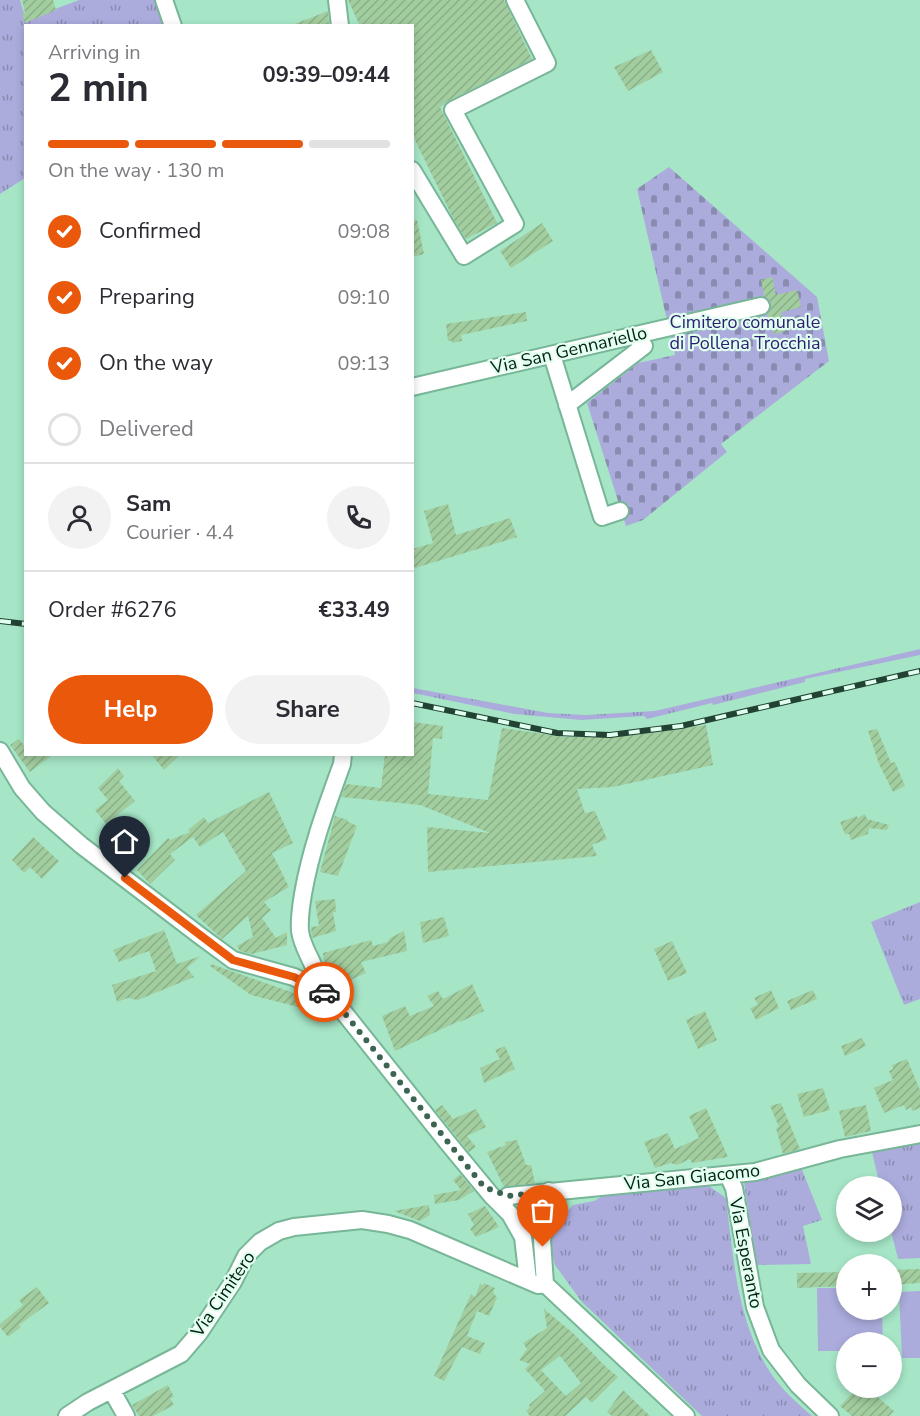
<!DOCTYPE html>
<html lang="en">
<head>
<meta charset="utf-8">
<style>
  body { margin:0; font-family:"Nunito Sans",sans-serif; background:#f2f2f3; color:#2b2b33; height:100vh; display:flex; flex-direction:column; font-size:22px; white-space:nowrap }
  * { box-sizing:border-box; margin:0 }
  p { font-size:20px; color:#7c7c81 }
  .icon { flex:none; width:33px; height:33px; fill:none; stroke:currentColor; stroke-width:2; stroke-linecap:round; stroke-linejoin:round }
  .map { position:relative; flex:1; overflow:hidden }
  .panel { position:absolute; left:24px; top:24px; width:390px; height:732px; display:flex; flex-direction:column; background:#fff; border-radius:0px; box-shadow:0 3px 9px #0003 }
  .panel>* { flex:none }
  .tools { position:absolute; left:836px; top:1176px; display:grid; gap:12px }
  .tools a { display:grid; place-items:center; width:66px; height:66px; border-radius:50%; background:#fff; box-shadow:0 3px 9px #0003; font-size:30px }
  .pin { position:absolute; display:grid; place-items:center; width:51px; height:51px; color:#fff; margin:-62px -26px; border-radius:50% 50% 50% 0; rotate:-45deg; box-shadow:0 0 6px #0007 }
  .pin .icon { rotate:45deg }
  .courier { position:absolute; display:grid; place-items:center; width:60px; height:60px; margin:-30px; border:4px solid #ea580c; border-radius:50%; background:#fff; color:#222; box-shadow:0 2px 8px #0007 }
  .headline em { font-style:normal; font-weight:700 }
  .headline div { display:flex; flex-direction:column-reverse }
  .headline { display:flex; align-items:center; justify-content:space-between; height:102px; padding:0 24px }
  h1 { font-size:39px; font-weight:700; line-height:45px }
  .bar { display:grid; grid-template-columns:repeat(4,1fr); gap:9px 6px; align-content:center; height:72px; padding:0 24px }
  .bar i { height:8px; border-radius:4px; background:#e1e1e2 }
  .bar .active { background:#ea580c }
  .bar p { grid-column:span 4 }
  .line { display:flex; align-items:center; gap:15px; padding:0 24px; border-top:2px solid #e1e1e2 }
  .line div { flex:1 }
  .round { display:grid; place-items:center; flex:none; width:63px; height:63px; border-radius:32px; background:#f2f2f3 }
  ol { padding:0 24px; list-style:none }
  li { display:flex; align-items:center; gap:18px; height:66px }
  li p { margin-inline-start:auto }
  li .icon { padding:6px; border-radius:50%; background:#ea580c; color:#fff; stroke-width:4 }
  li:last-child { color:#7c7c81 }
  li i { width:33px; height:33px; border:3px solid #e1e1e2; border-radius:50% }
  .button { display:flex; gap:12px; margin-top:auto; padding:12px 24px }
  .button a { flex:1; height:69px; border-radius:36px; background:#ea580c; color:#fff; font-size:24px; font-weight:700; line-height:69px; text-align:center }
  .button a+a { background:#f2f2f3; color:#2b2b33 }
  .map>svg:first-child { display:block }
  .grass { fill:url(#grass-tufts) }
  .cemetery { fill:url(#cemetery-stones) }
  .park { fill:#abacdc }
  .building { fill:url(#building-hatch); fill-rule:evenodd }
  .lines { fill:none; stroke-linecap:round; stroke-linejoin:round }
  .minor-casing { stroke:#78b698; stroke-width:20 }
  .minor { stroke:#fff; stroke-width:16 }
  .rail-casing { stroke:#224334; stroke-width:6 }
  .rail { stroke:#e0ffef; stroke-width:4; stroke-dasharray:11; stroke-linecap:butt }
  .done { stroke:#3d6452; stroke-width:6; stroke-dasharray:0 10.8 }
  .route { stroke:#ea580c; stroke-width:8 }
  .labels { text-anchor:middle; stroke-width:4.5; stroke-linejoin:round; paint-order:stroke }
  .park-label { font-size:18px; fill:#2c1d73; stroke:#e0ffef }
  .street-label { font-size:18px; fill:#041e13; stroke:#e0ffef }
</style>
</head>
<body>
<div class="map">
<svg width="920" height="1416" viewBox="0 0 920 1416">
  <defs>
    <pattern id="grass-tufts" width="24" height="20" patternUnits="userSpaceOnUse" patternTransform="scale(1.5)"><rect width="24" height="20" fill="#abacdc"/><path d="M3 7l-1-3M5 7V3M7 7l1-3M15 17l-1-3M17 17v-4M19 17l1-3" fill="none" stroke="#898bb1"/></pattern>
    <pattern id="cemetery-stones" width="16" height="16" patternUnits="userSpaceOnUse" patternTransform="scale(1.5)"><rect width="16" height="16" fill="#abacdc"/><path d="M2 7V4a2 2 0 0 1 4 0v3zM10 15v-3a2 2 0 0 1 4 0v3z" fill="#898bb1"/></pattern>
    <pattern id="building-hatch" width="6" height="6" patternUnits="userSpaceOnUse" patternTransform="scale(1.5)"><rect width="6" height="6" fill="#a2cd9f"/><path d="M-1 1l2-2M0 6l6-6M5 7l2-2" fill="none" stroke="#8ab088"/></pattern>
  </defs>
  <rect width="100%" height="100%" fill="#a6e6c7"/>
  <path class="grass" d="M0 0H20L26 20 79 0H154L163 25 26 26 25 178 0 194Z
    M920 649V655L805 679V682L713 705 712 703 647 719 644 716 581 720 515 714 413 693V688L548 713 586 715 655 711Z
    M920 902V999L904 1005 871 922Z
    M920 1141V1258L898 1259 891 1231V1186H880L871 1148Z
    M801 1167 822 1220 803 1226 811 1264 756 1265 744 1182Z
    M703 1184 709 1186 726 1198C733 1256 737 1322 770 1372 781 1389 797 1403 812 1416H702L582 1302 555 1265 551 1248 554 1229 562 1216 573 1205 594 1201 611 1191Z"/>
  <path class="cemetery" d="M669 167 817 297 829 361 721 444 727 452 643 520 626 526 587 403 638 363 675 355 637 189Z"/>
  <path class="park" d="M817 1288H846V1310H882L883 1342H846V1351H818Z
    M920 1291V1358H902L899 1292Z"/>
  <path class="building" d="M22 0H53L56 10 25 23 22 14 25 13Z
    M348 0H504L532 59 448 101 440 107 497 223 466 239 454 220 412 134V26H360Z
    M328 11 329 26H292V25Z
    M651 50 663 72 628 91 614 67Z
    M412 220H417L424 254 412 257Z
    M542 223 553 241 511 268 500 251Z
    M772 277 776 295 797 290 801 307 781 312 786 331 774 334 770 317H768L767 314 771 310V303L768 298 763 296 764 295 761 280Z
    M526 312 527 321 461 335 462 341 452 343V341H448L446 324Z
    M448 504 456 535 510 518 517 537 415 568 412 564V549L433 543 424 511Z
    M412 722 443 726 442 739 433 738 428 794 488 800 502 728 565 737 616 736 643 734 706 725 713 765 613 787 577 789 585 813 595 811 607 839 592 845 597 856 428 872 427 827 490 833 420 805 341 797 346 784 381 788 385 754H412Z
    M877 729 891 763 895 762 905 786 893 792 879 764 868 731Z
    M19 739 26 748V754H54L30 772 10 745Z
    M151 754H181L164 770Z
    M118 768 124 776 119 781 135 801 106 824 95 810 108 800 98 788Z
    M269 792 293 843 272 853 289 887 264 902 271 910 262 918 276 938 287 932V945L252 954 240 951 237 946 253 937 248 916 222 939 196 915 246 871 223 832 200 847 193 837 170 854 175 860 150 884 137 870 168 838 170 840 190 832 188 830 204 817 208 823Z
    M865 814 867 819 889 825 887 830 869 828 868 834 851 840 849 834H845L840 822 857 816V818Z
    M335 816 348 820 347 821 357 826 338 876 320 872Z
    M33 837 59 861 42 879 30 867 24 873 12 860Z
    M335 899 336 912H333L336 931 312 938 311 927 319 926 315 901Z
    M444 917 449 936 423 943 420 922Z
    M164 930 177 964 201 956 187 968 194 977 138 1000 128 998 117 1002 112 985 156 971 149 951 119 962 113 950Z
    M404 931 407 951 361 962 366 973 348 981 346 973 334 976 333 971 324 962 323 953 371 940 373 946 388 942 390 938Z
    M672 941 687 973 668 981 654 949Z
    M211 964 308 998 309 996 323 1003 333 1016 251 995 210 966Z
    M472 984 484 1011 460 1022 459 1021 395 1051 382 1016 405 1006 410 1016 434 1006 427 996 438 991 443 999Z
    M771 990 779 1008 756 1020 750 1008 758 1005 754 998Z
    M813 990 817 999 791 1010 787 1001Z
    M705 1011 717 1040 698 1049 686 1020Z
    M862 1038 866 1046 845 1056 841 1046Z
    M505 1046 515 1069 484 1083 480 1068 500 1059 495 1050Z
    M907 1059 920 1090V1108L912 1111 911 1107 906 1110 904 1105 884 1113 874 1088 893 1080 889 1071 893 1069 892 1065Z
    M823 1088 830 1110 804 1117 797 1094Z
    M781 1103 800 1149 783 1154 776 1128 779 1127 770 1106Z
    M442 1105 453 1119 476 1109 486 1127 467 1136 476 1147 469 1152 435 1110Z
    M866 1105 871 1131 845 1137 839 1111Z
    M706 1108 728 1157 692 1163 690 1159 677 1165 671 1163 655 1168 644 1142 668 1133 675 1149 699 1138 689 1116Z
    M517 1140 526 1165H531L535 1183 504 1187 487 1152 506 1145 505 1142Z
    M460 1174 474 1191 459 1200 435 1204 434 1195 461 1190 453 1180Z
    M429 1205 430 1215 420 1221 394 1211Z
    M485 1206 499 1227 476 1237 470 1229 474 1225 468 1214Z
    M920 1269V1283L891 1285V1270Z
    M846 1272 844 1286 797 1288V1273Z
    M484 1283 495 1288 493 1292 497 1298 489 1316 477 1311 467 1336 485 1343 480 1354 462 1347 444 1381 434 1376 471 1294 475 1297 480 1284 483 1285Z
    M37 1287 49 1303 19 1325 21 1327 8 1337 0 1327V1324L23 1305 19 1300Z
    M544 1309 573 1333 605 1366 618 1377 592 1403 586 1397 565 1416H530L526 1411 530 1407 529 1405 545 1391 525 1369 530 1364 519 1360 527 1349 523 1343 547 1328ZM560 1356 581 1383 566 1396 541 1370Z
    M168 1385 174 1397 170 1398 174 1405 153 1416H139L132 1405Z
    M857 1388H867L894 1411 889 1416H852L840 1406Z
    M623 1390 650 1416H612L607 1412Z"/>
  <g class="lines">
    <defs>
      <path id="minor" d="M164 0 173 26
        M337 0 340 26
        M412 170 464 256 515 224 453 110 547 63 515 0
        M552 355 602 517 620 511
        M412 387 761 306
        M567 405 644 346 634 335
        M0 751 22 788 43 812 81 845 199 935 233 960 294 977 330 995 448 1143 491 1195 510 1214 523 1237 528 1280
        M318 988C318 964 303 953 300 931 299 919 301 906 303 894 311 848 326 808 342 764L343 754
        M728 1175 734 1188 755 1307 771 1350 798 1385 830 1416
        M503 1207 508 1196 755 1172 840 1149 920 1134
        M545 1284 542 1240 551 1205 549 1191
        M112 1391 126 1416
        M67 1416 88 1402 181 1354 199 1333 233 1282 246 1256 260 1242 279 1231 294 1227 362 1220 388 1224 410 1230 538 1285 545 1284 686 1416"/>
    </defs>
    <use href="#minor" class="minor-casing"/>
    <use href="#minor" class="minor"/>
    <defs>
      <path id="rail" d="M0 621 26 624
        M412 703 557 733 610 735 681 726 920 671"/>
    </defs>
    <use href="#rail" class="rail-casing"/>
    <use href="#rail" class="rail"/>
  </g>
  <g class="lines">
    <path class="done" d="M324 992 330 995 484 1187 508 1196 549 1191C552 1213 542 1226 543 1247"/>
    <path class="route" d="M125 878 233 960 294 977 324 992"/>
  </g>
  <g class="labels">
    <g class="park-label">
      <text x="745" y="328">Cimitero comunale<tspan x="745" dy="21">di Pollena Trocchia</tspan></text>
    </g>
    <g class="street-label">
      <text transform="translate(569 350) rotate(-13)" y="6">Via San Gennariello</text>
      <text transform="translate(692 1177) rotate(-6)" y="6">Via San Giacomo</text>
      <text transform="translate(746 1253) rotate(79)" y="6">Via Esperanto</text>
      <text transform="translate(223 1294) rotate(-56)" y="6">Via Cimitero</text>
    </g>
  </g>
</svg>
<div class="tools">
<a><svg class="icon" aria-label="layers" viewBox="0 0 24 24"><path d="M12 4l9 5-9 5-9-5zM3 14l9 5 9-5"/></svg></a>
<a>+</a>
<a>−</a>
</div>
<div class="pin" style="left:543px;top:1247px;background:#ea580c"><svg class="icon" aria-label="bag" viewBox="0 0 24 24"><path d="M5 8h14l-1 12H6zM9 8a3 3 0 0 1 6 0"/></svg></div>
<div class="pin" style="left:125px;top:878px;background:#1f2937"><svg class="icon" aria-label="home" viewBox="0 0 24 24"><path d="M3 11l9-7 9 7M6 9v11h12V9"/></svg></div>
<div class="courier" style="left:324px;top:992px"><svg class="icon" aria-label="car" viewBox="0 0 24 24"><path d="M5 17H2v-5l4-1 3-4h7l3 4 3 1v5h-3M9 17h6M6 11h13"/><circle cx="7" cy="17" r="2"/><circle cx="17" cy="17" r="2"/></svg></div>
<section class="panel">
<div class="headline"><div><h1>2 min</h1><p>Arriving in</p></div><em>09:39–09:44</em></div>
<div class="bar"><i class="active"></i><i class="active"></i><i class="active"></i><i></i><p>On the way · 130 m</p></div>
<ol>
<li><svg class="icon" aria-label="check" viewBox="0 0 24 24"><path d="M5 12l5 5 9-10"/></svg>Confirmed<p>09:08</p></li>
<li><svg class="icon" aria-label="check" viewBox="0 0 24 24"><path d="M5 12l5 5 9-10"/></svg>Preparing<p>09:10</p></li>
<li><svg class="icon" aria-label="check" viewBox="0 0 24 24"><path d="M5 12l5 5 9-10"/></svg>On the way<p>09:13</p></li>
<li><i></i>Delivered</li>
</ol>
<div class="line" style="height:108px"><a class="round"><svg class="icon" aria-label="person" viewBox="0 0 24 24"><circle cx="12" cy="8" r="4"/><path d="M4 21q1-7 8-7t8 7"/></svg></a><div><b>Sam</b><p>Courier · 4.4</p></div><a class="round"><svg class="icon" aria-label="phone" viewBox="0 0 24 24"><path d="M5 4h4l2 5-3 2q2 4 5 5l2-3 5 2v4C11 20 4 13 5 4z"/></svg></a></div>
<div class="line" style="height:78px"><div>Order #6276</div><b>€33.49</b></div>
<div class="button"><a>Help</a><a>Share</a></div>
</section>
</div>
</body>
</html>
